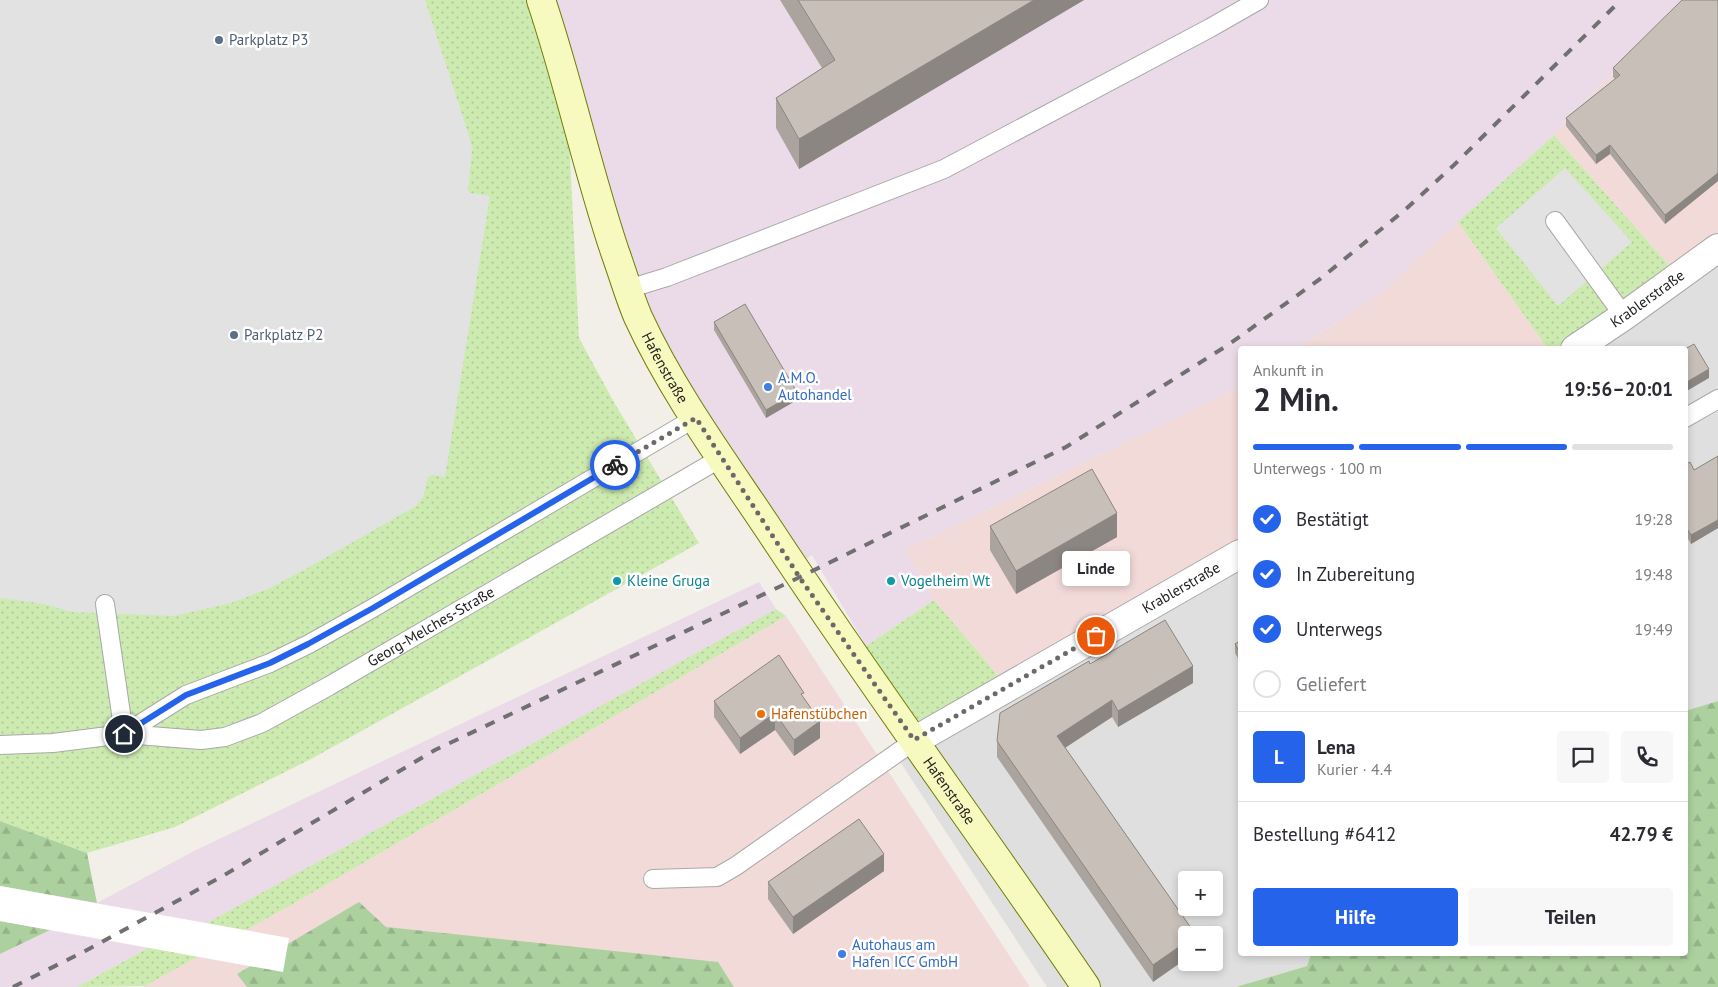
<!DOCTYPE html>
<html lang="de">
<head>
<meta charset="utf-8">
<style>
  body { margin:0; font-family:"PT Sans",sans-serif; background:#f7f7f7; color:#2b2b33; height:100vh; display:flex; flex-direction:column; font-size:19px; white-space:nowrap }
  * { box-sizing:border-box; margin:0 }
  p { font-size:16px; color:#7c7c81 }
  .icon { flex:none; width:28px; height:28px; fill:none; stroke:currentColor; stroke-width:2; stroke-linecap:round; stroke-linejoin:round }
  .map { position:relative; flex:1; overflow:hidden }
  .details { position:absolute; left:1238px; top:346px; width:450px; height:610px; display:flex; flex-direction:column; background:#fff; border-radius:5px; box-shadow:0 2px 8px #0003 }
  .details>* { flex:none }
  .buttons { position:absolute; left:1178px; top:871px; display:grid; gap:10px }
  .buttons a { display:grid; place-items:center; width:45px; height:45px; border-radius:5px; background:#fff; box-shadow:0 2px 8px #0003; font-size:25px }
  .pin { position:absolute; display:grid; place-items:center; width:42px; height:42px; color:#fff; margin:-21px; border:2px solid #fff; border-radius:50%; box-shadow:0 1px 5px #0007 }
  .courier { position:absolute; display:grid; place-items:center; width:50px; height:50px; margin:-25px; border:4px solid #2563eb; border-radius:50%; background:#fff; color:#222; box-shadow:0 1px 6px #0007 }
  .bubble { position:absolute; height:35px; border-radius:5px; background:#fff; box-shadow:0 2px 8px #0003; font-size:16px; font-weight:600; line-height:35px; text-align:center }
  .head em { font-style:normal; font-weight:600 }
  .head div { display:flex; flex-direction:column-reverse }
  .head { display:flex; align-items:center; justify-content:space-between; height:85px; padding:0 15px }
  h1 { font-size:32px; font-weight:600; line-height:38px }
  .bar { display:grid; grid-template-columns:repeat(4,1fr); gap:8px 5px; align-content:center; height:60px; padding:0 15px }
  .bar i { height:6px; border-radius:4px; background:#e1e1e2 }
  .bar .on { background:#2563eb }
  .bar p { grid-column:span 4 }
  .line { display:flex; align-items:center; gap:12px; padding:0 15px; border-top:1px solid #e1e1e2 }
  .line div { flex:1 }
  .round { display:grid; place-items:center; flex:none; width:52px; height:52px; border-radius:5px; background:#f7f7f7 }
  ol { padding:0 15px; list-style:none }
  li { display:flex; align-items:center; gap:15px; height:55px }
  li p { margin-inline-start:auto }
  li .icon { padding:5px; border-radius:50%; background:#2563eb; color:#fff; stroke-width:4 }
  li:last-child { color:#7c7c81 }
  li i { width:28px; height:28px; border:2px solid #e1e1e2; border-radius:50% }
  .action { display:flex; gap:10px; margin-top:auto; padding:10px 15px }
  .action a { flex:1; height:58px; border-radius:5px; background:#2563eb; color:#fff; font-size:20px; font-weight:600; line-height:58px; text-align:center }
  .action a+a { background:#f7f7f7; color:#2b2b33 }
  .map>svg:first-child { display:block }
  .residential { fill:#e0dfdf; fill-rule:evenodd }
  .commercial { fill:#f2dad9 }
  .industrial { fill:#ebdbe8 }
  .grass { fill:url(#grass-dots) }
  .forest { fill:url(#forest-firs) }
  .parking { fill:#e2e2e2 }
  .pier { fill:#fff }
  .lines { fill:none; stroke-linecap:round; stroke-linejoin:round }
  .service-casing { stroke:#a9a9a9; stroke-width:20 }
  .tertiary-casing { stroke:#a9a9a9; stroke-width:30 }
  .secondary-casing { stroke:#707d05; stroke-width:30 }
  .service { stroke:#fff; stroke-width:18 }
  .tertiary { stroke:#fff; stroke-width:28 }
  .secondary { stroke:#f7fabf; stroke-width:28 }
  .rail { stroke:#707070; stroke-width:4; stroke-dasharray:10 10; stroke-linecap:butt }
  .wall { fill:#aba49e }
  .shaded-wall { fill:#8b8681 }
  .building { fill:#c7bfb8; stroke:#8b8681 }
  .done { stroke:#6b6a68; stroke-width:5; stroke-dasharray:0 9 }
  .route { stroke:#2563eb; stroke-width:6 }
  .service-dot { fill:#5c6f8a; stroke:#fff; stroke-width:2 }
  .shop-dot { fill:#3f7fe0; stroke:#fff; stroke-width:2 }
  .culture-dot { fill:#0f9aa8; stroke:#fff; stroke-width:2 }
  .food-dot { fill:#e8710a; stroke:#fff; stroke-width:2 }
  .labels { text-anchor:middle; stroke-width:5; stroke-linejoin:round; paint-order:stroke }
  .service-label { font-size:15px; fill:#4e5e75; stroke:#fff; text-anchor:start }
  .street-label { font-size:15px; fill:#222; stroke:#fff }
  .shop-label { font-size:15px; fill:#366cbe; stroke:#fff; text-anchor:start }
  .culture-label { font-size:15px; fill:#0d838f; stroke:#fff; text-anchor:start }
  .food-label { font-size:15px; fill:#c56008; stroke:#fff; text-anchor:start }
</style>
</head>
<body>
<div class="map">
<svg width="1718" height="987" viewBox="0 0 1718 987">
  <defs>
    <pattern id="grass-dots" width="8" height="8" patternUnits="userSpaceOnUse" patternTransform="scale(1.25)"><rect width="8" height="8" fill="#cdebb0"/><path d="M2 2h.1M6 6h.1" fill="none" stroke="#b0c997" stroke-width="1.8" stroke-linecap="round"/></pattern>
    <pattern id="forest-firs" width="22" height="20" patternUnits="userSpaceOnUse" patternTransform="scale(1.25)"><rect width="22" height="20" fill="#add19e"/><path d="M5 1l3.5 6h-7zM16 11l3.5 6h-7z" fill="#95b388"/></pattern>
  </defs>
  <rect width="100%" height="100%" fill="#f2efe9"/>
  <path class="residential" d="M1718 257V701L1685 711V349H1588Z
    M1240 563V954H1311L1307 966 1236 987H1047L897 757ZM1186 880H1214V908H1186ZM1186 935H1214V962H1186Z"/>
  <path class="commercial" d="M1686 0H1718V240L1674 271 1554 135 1564 122Z
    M1458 222 1548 349H1296L1376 297Z
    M1240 385V542L1000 678 934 600 905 550 1229 392Z
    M786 616 1030 987H143L293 904Z"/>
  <path class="industrial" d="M550 0H1686L1564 122 1554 135 1376 297 1296 349H1240V385L1229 392 905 550 934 600 866 646 812 555 802 562 727 455 645 314Z
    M759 582 776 609 208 923 289 938 283 972 148 948 77 987H0V954L49 930 0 921V886L97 903 194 851Z"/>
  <path class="grass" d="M0 0H532L568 117 579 338 615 404 699 543 313 758 175 827 87 853 0 821Z
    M1554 135 1674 271 1560 349H1548L1458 222Z
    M934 600 1000 678 918 726 866 646Z
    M776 609 786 616 293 904 145 986 77 987 148 948 207 923Z"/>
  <path class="forest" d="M1718 701V987H1236L1307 966 1311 954H1685V711Z
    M0 821 87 853 97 903 0 886Z
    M359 902 386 927 718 962 734 987H247L237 974Z
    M0 921 50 930 0 954Z"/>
  <path class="parking" d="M0 0H425L471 142 472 150 468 190 470 193 490 196 445 477 432 475 428 478 423 497 416 506 304 570 268 589 231 603 174 616 71 612 44 604 0 598Z
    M1565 168 1632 242 1558 306 1496 228Z"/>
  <path class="pier" d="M0 886 289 938 283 972 0 921Z"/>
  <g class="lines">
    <defs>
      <g id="service">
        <path d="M1555 221 1624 316"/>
        <path d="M628 289 667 277 944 169 1210 28 1259 0"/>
        <path d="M1685 418 1718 399"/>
        <path d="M105 604 124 734"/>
        <path d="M124 734 186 695 270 663 309 644 373 608 695 418"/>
        <path id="s1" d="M0 745 53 743 124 734 201 740 225 737 262 723 329 686 721 458"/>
        <path d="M653 879 717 877 736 866 914 741"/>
      </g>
      <g id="tertiary">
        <path id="s2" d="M1575 349 1624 316 1718 248"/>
        <path id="s3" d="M914 741 1240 554"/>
      </g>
      <g id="secondary">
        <path id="s4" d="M541 0C569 83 587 169 615 252 623 274 629 296 638 317 673 393 724 462 770 531 872 686 982 834 1086 987"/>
      </g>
    </defs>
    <use href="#service" class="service-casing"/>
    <use href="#tertiary" class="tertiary-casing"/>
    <use href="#secondary" class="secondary-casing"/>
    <use href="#service" class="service"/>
    <use href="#tertiary" class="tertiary"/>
    <use href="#secondary" class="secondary"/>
    <path class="rail" d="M13 987 87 950 221 877 435 750 800 577 1066 447 1228 345 1320 279 1406 209 1454 165 1621 0"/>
  </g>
  <path class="wall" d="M780 0H1084L799 169 776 128V98L822 68Z
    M1718 0V181L1665 224 1610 154 1596 164 1566 126V118L1615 79 1613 77V68Z
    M714 322 797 400 766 418 714 330Z
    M1718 456V528L1691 544 1687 537 1685 539V465L1694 470Z
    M990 526 1117 537 1016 594 990 550Z
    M1240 641V662L1235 653V644Z
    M1090 664 1193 683 1118 727 1112 717 1065 748 1196 935 1153 982 997 757V741Z
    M804 698 820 738 794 756 775 730 740 754 714 717V701Z
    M884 871 793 934 768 899V882Z"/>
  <path class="shaded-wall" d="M1034 0H1084L799 169V139Z
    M1610 145V154L1596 164V155Z
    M1718 173V181L1665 224V215Z
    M1709 369V378L1685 392V383Z
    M797 392V400L766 418V410Z
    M1117 513V537L1016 594V571Z
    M1718 520V528L1691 544V535Z
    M1687 529V537L1685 539V530Z
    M1193 666V683L1118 727V711Z
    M1112 700V717L1057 753V736Z
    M775 713V730L740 754V738Z
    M820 721V738L794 756V740Z
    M884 854V871L793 934V917Z
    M1186 942V959L1153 982V965Z"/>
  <path class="building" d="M798 0H1034L799 139 776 98 835 60Z
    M1682 0H1718V173L1665 215 1610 145 1596 155 1566 118 1620 75 1613 68Z
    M745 304 797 392 766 410 714 322Z
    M1694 344 1709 369 1685 383V349Z
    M1718 456V520L1691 535 1687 529 1685 530V465L1690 462 1694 470Z
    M1092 469 1117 513 1016 571 990 526Z
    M1165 620 1193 666 1118 711 1112 700 1057 736 1196 935H1186V942L1153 965 997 741 1000 713 1089 661 1090 664Z
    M1240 641V653L1235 644Z
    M779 655 804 693 801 694 820 721 794 740 775 713 740 738 714 701Z
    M859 819 884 854 793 917 768 882Z"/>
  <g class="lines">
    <path class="done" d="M615 465 696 418 800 578 914 740 1096 636"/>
    <path class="route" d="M124 734 186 695 270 663 308 644 373 608 615 465"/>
  </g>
  <g class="service-dot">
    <circle cx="219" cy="40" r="5"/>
    <circle cx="234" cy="335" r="5"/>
  </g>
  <g class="shop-dot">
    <circle cx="768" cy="387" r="5"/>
    <circle cx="842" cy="954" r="5"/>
  </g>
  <g class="culture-dot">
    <circle cx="617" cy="581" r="5"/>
    <circle cx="891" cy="581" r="5"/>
  </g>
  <circle class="food-dot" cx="761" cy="714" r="5"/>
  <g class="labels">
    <g class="service-label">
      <text x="229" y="45">Parkplatz P3</text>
      <text x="244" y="340">Parkplatz P2</text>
    </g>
    <g class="street-label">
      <text dy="5" stroke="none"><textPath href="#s2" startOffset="88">Krablerstraße</textPath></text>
      <text dy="5" stroke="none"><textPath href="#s4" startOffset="389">Hafenstraße</textPath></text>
      <text dy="5" stroke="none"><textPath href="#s3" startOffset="308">Krablerstraße</textPath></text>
      <text dy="5" stroke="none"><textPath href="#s1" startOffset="460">Georg-Melches-Straße</textPath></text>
      <text dy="5" stroke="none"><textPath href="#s4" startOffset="899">Hafenstraße</textPath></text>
    </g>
    <g class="shop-label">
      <text x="778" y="383">A.M.O.<tspan x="778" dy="17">Autohandel</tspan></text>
      <text x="852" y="950">Autohaus am<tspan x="852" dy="17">Hafen ICC GmbH</tspan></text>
    </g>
    <g class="culture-label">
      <text x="627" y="586">Kleine Gruga</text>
      <text x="901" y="586">Vogelheim Wt</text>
    </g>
    <g class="food-label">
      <text x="771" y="719">Hafenstübchen</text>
    </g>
  </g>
</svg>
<div class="buttons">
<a>+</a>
<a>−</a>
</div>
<div class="pin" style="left:1096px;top:636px;background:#ea580c"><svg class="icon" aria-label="bag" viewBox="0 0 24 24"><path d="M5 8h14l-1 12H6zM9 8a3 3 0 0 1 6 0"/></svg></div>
<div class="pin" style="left:124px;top:734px;background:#1f2937"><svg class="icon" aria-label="home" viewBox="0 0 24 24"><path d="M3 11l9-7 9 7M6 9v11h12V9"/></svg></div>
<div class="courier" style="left:615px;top:465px"><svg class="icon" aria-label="bike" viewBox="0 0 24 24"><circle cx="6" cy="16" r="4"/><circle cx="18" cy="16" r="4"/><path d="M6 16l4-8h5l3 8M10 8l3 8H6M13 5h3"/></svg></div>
<div class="bubble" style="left:1062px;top:551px;width:68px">Linde</div>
<section class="details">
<div class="head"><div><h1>2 Min.</h1><p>Ankunft in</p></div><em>19:56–20:01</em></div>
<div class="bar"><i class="on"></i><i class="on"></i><i class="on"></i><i></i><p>Unterwegs · 100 m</p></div>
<ol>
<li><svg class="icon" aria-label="check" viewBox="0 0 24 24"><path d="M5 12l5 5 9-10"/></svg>Bestätigt<p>19:28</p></li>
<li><svg class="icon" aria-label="check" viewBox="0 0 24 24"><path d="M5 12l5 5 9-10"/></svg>In Zubereitung<p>19:48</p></li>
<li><svg class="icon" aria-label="check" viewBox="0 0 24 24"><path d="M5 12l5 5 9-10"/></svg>Unterwegs<p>19:49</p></li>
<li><i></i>Geliefert</li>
</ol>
<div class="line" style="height:90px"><b class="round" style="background:#2563eb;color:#fff">L</b><div><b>Lena</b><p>Kurier · 4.4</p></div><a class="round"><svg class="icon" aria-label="chat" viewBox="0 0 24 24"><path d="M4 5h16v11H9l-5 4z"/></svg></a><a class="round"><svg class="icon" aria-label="phone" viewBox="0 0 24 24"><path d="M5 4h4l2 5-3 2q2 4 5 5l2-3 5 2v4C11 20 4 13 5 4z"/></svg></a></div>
<div class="line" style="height:65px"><div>Bestellung #6412</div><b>42.79 €</b></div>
<div class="action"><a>Hilfe</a><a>Teilen</a></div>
</section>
</div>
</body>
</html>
